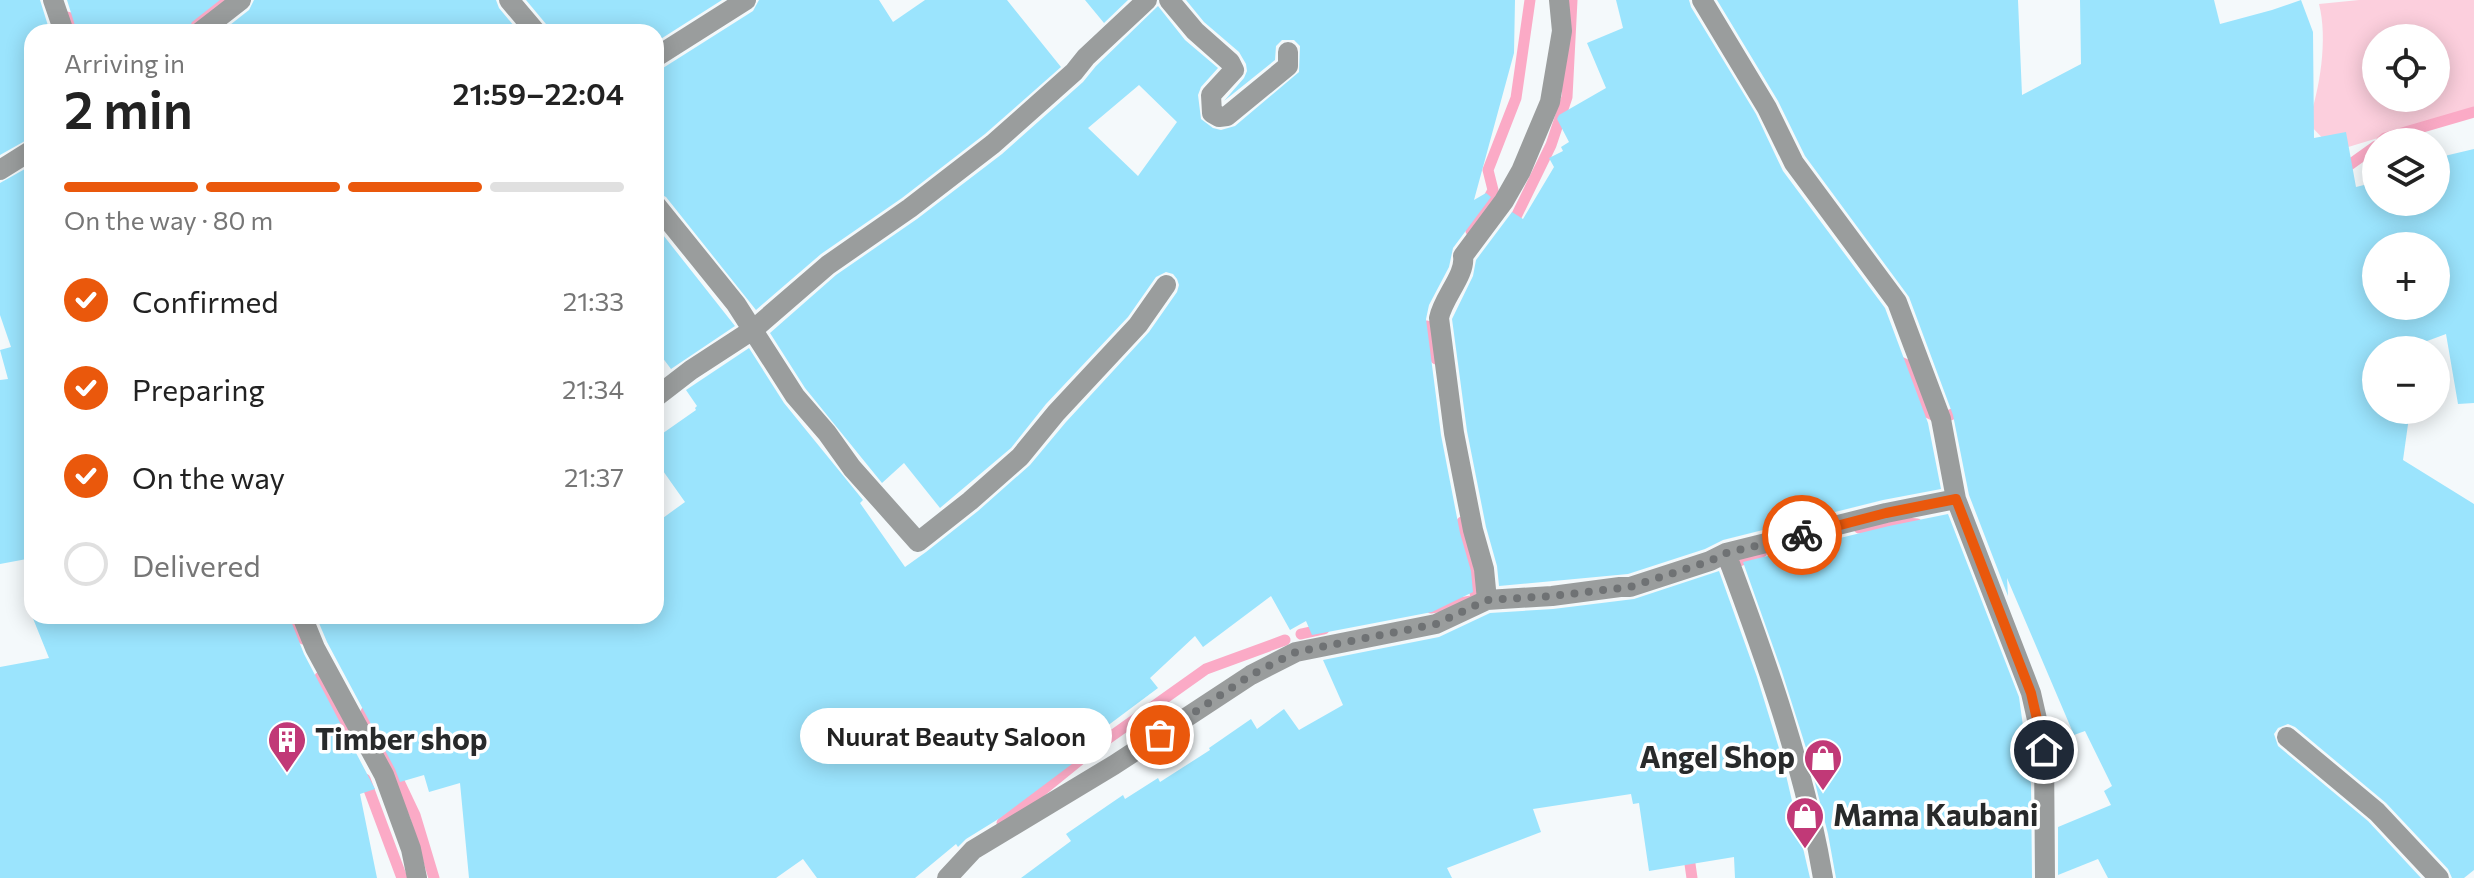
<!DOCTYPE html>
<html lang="en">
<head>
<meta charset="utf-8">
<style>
  body { margin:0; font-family:Commissioner,sans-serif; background:#f2f2f2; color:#222; height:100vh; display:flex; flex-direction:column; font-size:30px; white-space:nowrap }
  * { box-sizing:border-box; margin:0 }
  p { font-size:26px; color:#767676 }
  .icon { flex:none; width:44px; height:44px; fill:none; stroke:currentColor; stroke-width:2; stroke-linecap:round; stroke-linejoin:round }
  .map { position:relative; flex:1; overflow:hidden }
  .details { position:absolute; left:24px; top:24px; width:640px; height:600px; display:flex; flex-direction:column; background:#fff; border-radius:24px; box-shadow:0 4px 20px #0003 }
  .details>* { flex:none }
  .controls { position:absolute; left:2362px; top:24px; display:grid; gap:16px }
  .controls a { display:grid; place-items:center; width:88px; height:88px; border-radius:50%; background:#fff; box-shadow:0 4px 20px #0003; font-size:40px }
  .pin { position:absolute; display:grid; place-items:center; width:68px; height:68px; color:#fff; margin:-34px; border:4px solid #fff; border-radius:50%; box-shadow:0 2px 8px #0007 }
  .courier { position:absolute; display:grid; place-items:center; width:80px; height:80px; margin:-40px; border:6px solid #ea580c; border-radius:50%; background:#fff; color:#222; box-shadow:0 2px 10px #0007 }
  .bubble { position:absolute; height:56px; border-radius:28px; background:#fff; box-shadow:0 4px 20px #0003; font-size:26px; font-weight:600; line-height:56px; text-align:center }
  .headline em { font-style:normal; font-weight:600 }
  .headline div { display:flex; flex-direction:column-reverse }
  .headline { display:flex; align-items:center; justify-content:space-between; height:136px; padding:0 40px }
  h1 { font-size:52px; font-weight:600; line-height:60px }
  .bar { display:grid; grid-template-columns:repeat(4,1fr); gap:12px 8px; align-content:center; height:96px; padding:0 40px }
  .bar i { height:10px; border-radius:6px; background:#e0e0e0 }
  .bar .on { background:#ea580c }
  .bar p { grid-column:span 4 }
  ol { padding:0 40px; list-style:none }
  li { display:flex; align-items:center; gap:24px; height:88px }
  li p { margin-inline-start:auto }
  li .icon { padding:8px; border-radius:50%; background:#ea580c; color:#fff; stroke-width:4 }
  li:last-child { color:#767676 }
  li i { width:44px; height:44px; border:4px solid #e0e0e0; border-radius:50% }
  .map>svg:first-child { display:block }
  .green { fill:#fccfdd; fill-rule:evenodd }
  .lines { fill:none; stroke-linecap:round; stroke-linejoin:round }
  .stream { stroke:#fbaac6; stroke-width:11 }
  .building { fill:#9be4fd; fill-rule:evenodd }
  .minor { stroke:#9a9d9d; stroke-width:20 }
  .done { stroke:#6f7274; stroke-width:8; stroke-dasharray:0 14.4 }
  .route { stroke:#ea580c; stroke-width:10 }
  .labels { text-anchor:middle; stroke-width:7; stroke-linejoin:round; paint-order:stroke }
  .poi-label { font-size:30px; font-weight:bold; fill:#282a2b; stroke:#fff; text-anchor:start }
</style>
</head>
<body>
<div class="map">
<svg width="2474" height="878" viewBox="0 0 2474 878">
  <rect width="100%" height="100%" fill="#f4f9fb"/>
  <path class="green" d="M2359 0H2474V109L2335 151 2308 123C2320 89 2328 39 2319 4ZM2376 38H2436V98H2376Z"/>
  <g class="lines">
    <path class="stream" d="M60 11 63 16 71 18 78 32
      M187 32 223 0
      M2381 142 2385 138 2474 112
      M2341 171 2376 146
      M1511 227 1551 145 1567 97 1572 0
      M1471 231 1493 190 1488 170 1516 98 1530 0
      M1427 326 1436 359
      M1896 360 1907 365 1927 412 1941 419 1966 408
      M1859 528 1907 523 1917 524
      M1726 566 1762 552
      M1431 608 1477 600 1468 568 1462 522
      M289 616 303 639
      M1301 634 1324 629
      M320 677 349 742
      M366 712 415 815 434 878
      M365 779 402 878
      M1002 823 1092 750 1206 669 1285 640
      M1688 850 1692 878"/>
  </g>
  <path class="building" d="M0 0H40L50 32H32V137L0 155Z
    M67 0H220L192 22 187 32H77Z
    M254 0H496L499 8 519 32H221L249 10Z
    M526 0H722L656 42V32H549L546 24Z
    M759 0H879L893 22 925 0H1007L1061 67 985 134 902 198 821 254 756 310 666 197 656 192V70L663 68 753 11Z
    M1085 0H1128L1104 23Z
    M1186 0H1515L1514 53 1474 200 1486 193 1491 197 1453 248 1449 267 1429 305 1426 319 1441 435 1460 533 1471 571 1473 592 1432 612 1312 635 1306 621 1290 630 1271 596 1203 647 1195 636 1150 678 1158 688 1083 744 1088 752 1000 818 966 839 958 847 956 844 915 878H817L803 859 776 878H469L460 783 429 792 424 775 400 782 395 769 327 642 316 616H656V523L685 502 656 461V438L696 410 695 408 697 406 686 390 749 348 784 403 863 500 860 503 905 567 926 552 978 511 1030 465 1066 422 1149 332 1177 292 1179 285 1177 279 1173 274 1166 272 1156 277 1128 317 1046 404 1011 448 940 508 904 463 882 483 805 388 770 333 836 275 917 219 1002 154 1083 82 1096 66 1158 6 1185 40 1218 68 1201 87 1198 95 1201 119 1213 128 1221 130 1235 126 1299 72 1300 46 1294 40H1282L1276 46 1275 60 1224 101 1244 78 1247 71 1246 64 1239 52 1204 22ZM1139 85 1177 122 1138 176 1088 128Z
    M1616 0H1689L1691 7 1756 114 1783 171 1885 308 1928 423 1941 489 1883 500 1723 540 1705 549 1628 574 1499 586 1497 566 1486 527 1467 431 1452 319 1473 276 1476 260 1512 212 1523 219 1554 167 1549 158 1563 151 1561 147 1569 142 1557 119 1559 115 1606 88 1587 43 1623 28Z
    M1717 0H2018L2022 95 2081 64 2080 0H2214L2220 24 2272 10 2301 0 2313 32 2314 138 2346 132 2356 187 2376 182V202H2436V158L2474 149V403L2458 404 2446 334 2403 350H2376V410H2410L2403 460 2474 504V870L2464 878H2452L2448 869 2386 803 2295 727 2288 724 2278 728 2274 734 2278 746 2368 821 2421 878H2108L2098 859 2058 875V827L2111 805 2104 791 2112 786 2085 731 2074 735 2007 578 2008 596 1969 495 1953 415 1909 297 1805 156 1778 101ZM2376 246H2436V306H2376Z
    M32 165V558L0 564V380L8 379 0 350 11 347 0 315V183Z
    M656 226 735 326 671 369 656 349Z
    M1948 514 2019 697 2031 784 2032 878H1836L1828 834 1807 751 1781 669 1743 562 1889 526Z
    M1719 571 1757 677 1782 758 1810 878H1735L1734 857 1649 871 1639 803 1633 804 1631 794 1533 809 1541 832 1447 868 1452 878H1021L1071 841 1066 834 1123 795 1125 799 1158 778 1160 782 1210 750 1209 748 1251 719 1257 729 1284 709 1299 730 1343 705 1323 660 1439 637 1490 613 1553 609 1634 599Z
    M32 616H289L304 654 375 789 360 794 377 878H0V667L49 658Z"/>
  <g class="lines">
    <path class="minor" d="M53 0 64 32
      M509 0 536 32
      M1169 0 1195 31 1230 62 1234 70 1211 95 1212 113 1219 117 1227 116 1288 66V52
      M1702 0 1767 108 1794 163 1897 302 1941 419 1956 499 2031 693 2044 750 2045 878
      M200 32 241 0
      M656 57 746 0
      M0 170 32 150
      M656 205 736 304 795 396 827 433 852 468 918 542 970 501 1020 457 1056 413 1138 325 1166 285
      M656 397 691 370 754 329 828 265 910 208 993 144 1074 72 1086 57 1147 0
      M1726 553C1765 657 1805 769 1823 878
      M1487 600 1484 569 1473 530 1454 433 1439 318C1443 297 1466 275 1463 256L1504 201 1521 171 1550 102 1562 31 1559 0
      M302 616 315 648 384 775 411 849 417 878
      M2287 737 2377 812 2439 878
      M947 878 973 850 1114 765 1251 675 1296 652 1436 624 1487 600 1552 596 1620 587H1630L1710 561 1726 553 1886 513 1956 499"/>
  </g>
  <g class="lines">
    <path class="done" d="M1160 735 1251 675 1296 652 1436 624 1487 600 1552 596 1630 587 1710 561 1726 553 1802 535"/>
    <path class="route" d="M1802 535 1886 513 1956 499 2031 693 2044 750"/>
  </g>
  <defs>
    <symbol id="building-pin" viewBox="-11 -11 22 30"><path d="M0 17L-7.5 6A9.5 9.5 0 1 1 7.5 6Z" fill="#c13977" stroke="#fff"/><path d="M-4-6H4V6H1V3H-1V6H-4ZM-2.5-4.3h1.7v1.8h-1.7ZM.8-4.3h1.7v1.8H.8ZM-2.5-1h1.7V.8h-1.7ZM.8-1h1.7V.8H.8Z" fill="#fff"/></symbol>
    <symbol id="shop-pin" viewBox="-11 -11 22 30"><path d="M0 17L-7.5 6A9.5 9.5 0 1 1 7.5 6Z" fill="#c13977" stroke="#fff"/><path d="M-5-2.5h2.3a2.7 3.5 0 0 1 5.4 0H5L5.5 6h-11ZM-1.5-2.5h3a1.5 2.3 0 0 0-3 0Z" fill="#fff"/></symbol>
  </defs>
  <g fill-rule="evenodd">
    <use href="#building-pin" x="265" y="718" width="44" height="60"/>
    <use href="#shop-pin" x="1801" y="736" width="44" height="60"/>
    <use href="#shop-pin" x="1783" y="794" width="44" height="60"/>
  </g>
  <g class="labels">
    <g class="poi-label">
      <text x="315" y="750">Timber shop</text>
      <text x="1795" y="768" text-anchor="end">Angel Shop</text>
      <text x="1833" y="826">Mama Kaubani</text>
    </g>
  </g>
</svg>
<div class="controls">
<a><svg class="icon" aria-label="locate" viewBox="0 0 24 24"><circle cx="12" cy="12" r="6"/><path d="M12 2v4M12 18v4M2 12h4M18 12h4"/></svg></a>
<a><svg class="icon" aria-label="layers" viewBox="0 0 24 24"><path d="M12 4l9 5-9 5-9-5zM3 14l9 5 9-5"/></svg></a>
<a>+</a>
<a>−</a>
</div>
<div class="pin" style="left:1160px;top:735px;background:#ea580c"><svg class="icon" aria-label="bag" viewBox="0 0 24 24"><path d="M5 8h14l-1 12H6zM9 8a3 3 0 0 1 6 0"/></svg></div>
<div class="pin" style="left:2044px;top:750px;background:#1f2937"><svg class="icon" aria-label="home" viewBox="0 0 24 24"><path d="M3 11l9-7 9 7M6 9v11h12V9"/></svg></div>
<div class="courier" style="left:1802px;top:535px"><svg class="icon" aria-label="bike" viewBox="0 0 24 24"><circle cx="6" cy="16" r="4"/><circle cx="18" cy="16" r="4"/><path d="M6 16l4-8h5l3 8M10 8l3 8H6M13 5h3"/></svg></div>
<div class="bubble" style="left:800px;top:708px;width:312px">Nuurat Beauty Saloon</div>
<section class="details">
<div class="headline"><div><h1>2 min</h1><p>Arriving in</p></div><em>21:59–22:04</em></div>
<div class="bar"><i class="on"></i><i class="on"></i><i class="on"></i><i></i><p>On the way · 80 m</p></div>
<ol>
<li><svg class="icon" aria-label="check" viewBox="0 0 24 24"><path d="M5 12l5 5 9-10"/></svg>Confirmed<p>21:33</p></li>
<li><svg class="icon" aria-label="check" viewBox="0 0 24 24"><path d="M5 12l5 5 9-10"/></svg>Preparing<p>21:34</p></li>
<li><svg class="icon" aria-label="check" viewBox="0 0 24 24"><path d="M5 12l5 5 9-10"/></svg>On the way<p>21:37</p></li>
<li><i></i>Delivered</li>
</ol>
</section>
</div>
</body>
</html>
